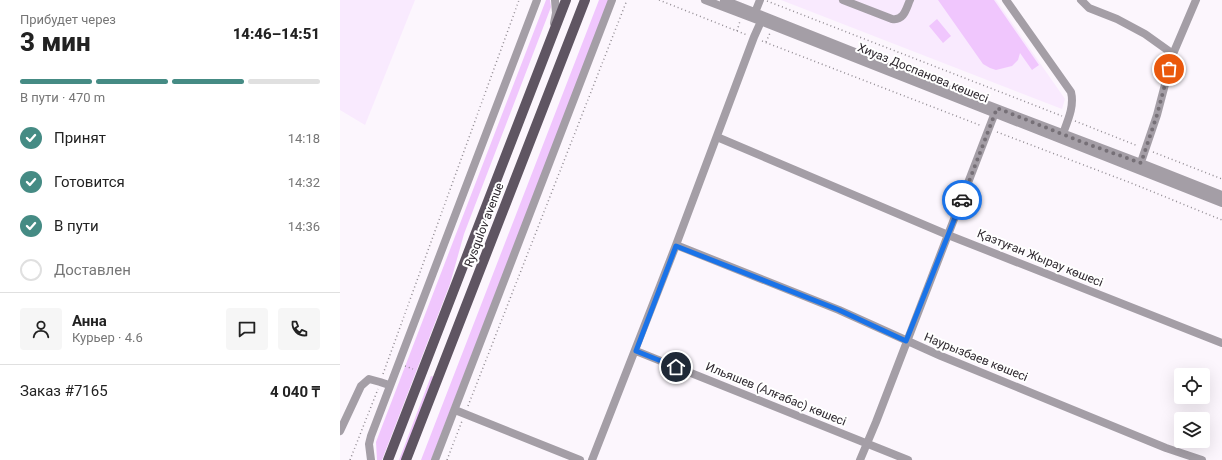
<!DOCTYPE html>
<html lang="ru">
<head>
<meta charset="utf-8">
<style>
  body { margin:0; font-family:Roboto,sans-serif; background:#f6f6f6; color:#222; height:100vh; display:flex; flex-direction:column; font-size:15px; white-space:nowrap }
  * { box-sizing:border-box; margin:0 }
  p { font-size:13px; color:#767676 }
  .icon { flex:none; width:22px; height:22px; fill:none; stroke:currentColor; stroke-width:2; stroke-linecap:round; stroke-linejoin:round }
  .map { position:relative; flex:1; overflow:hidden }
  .drawer { display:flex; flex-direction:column; background:#fff; width:340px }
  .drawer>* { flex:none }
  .fabs { position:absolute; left:834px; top:368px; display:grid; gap:8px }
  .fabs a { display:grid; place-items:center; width:36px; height:36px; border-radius:4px; background:#fff; box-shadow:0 4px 16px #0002; font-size:20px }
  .pin { position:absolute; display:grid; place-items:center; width:34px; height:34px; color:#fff; margin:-17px; border:2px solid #fff; border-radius:50%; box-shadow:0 1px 4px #0007 }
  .courier { position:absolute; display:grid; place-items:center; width:40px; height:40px; margin:-20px; border:3px solid #1a73e8; border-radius:50%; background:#fff; color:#222; box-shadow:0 1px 5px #0007 }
  .overview em { font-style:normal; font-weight:800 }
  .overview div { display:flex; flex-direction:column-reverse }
  .overview { display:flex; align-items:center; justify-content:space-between; height:68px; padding:0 20px }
  h1 { font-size:26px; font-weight:800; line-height:30px }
  .bar { display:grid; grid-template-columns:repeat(4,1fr); gap:6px 4px; align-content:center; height:48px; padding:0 20px }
  .bar i { height:5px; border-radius:3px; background:#e0e0e0 }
  .bar .current { background:#458b84 }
  .bar p { grid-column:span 4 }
  .line { display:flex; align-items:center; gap:10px; padding:0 20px; border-top:1px solid #e0e0e0 }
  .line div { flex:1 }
  .round { display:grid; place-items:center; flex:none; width:42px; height:42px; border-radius:4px; background:#f6f6f6 }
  ol { padding:0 20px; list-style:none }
  li { display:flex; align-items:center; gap:12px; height:44px }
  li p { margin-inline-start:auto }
  li .icon { padding:4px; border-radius:50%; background:#458b84; color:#fff; stroke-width:4 }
  li:last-child { color:#767676 }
  li i { width:22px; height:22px; border:2px solid #e0e0e0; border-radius:50% }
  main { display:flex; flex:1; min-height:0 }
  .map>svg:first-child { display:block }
  .built { fill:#f9eafe }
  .green { fill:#f0c6fd }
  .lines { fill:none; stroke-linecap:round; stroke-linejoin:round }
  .path { stroke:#918b92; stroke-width:1.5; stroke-dasharray:1 3; stroke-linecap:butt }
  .minor { stroke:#a49ea6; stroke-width:8 }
  .major { stroke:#5f5562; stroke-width:10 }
  .done { stroke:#767077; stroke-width:4; stroke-dasharray:0 7.2 }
  .route { stroke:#1a73e8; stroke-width:5 }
  .labels { text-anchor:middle; stroke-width:4; stroke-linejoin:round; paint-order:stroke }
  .street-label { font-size:12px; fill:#2e282f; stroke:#fff }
</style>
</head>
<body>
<main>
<section class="drawer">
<div class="overview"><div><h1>3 мин</h1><p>Прибудет через</p></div><em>14:46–14:51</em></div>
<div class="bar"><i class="current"></i><i class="current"></i><i class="current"></i><i></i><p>В пути · 470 m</p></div>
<ol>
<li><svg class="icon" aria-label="check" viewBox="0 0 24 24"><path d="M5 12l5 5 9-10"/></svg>Принят<p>14:18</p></li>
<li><svg class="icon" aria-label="check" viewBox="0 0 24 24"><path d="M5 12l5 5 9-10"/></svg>Готовится<p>14:32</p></li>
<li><svg class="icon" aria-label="check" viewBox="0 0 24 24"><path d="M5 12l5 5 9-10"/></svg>В пути<p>14:36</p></li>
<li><i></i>Доставлен</li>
</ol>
<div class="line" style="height:72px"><a class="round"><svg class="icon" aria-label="person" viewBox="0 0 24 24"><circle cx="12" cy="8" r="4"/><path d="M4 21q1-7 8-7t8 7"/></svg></a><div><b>Анна</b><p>Курьер · 4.6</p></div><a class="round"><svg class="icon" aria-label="chat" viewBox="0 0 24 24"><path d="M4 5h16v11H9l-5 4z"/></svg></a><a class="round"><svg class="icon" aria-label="phone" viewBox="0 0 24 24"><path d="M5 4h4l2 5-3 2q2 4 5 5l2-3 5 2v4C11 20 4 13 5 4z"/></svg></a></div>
<div class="line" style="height:52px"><div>Заказ #7165</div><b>4 040 ₸</b></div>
</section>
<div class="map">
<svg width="882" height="460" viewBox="0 0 882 460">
  <rect width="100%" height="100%" fill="#fcf6fd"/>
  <path class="built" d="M0 0H75L25 125 0 110Z
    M441 0H656L725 99 722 109Z"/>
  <path class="green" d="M206 0H210L211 7 124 234 110 284 42 460H37L36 442Z
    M259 0H269L91 460H81Z
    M598 0H654L699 65 692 70 680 53 678 60 672 66 656 70 650 68 643 64Z
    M597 19 611 36 603 43 589 26Z
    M91 376 95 377 63 460H59Z"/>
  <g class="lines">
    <path class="path" d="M319 0 407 35
      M427 1 722 116
      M397 31 400 21
      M422 41 642 126
      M426 42 430 33
      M735 121 798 146
      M657 132 791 183 882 220
      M813 152 882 179
      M65 366 73 369
      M43 374 179 0
      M128 406 287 0
      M10 460 38 389
      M107 460 122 421"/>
    <path class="minor" d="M365 0 433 26 882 203
      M384 0 638 101 801 163 882 195
      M503 0 552 19C564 21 566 9 570 0
      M666 0 731 92C735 108 726 124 721 139
      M741 0 749 8 777 19 805 34 833 54
      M414 15 420 0
      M214 23 216 13 215 0
      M377 137 608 235 882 343
      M799 168 817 115 833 54 856 0
      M336 245 499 310 601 356 826 448 862 460
      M296 351 568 460
      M115 410 240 460
      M0 431 21 386 29 379 40 382 49 385
      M31 460 29 444 31 436 197 0
      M95 460 272 0
      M252 460 336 245 414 37 423 17
      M520 460 536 422 656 110"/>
    <path class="major" d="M48 460 226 0
      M66 460 245 0"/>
  </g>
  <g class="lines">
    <path class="done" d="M622 200 657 108 742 142 801 163 817 115 829 69"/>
    <path class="route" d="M336 367 296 351 336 246 499 310 566 341 622 200"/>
  </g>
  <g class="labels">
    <g class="street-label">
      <text transform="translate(583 73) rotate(22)" y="4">Хиуаз Доспанова көшесі</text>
      <text transform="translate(144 225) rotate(-69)" y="4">Rysqulov avenue</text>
      <text transform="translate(700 258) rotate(22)" y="4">Қазтуған Жырау көшесі</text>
      <text transform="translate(636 357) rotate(22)" y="4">Наурызбаев көшесі</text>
      <text transform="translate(436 394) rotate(22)" y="4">Ильяшев (Алғабас) көшесі</text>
    </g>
  </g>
</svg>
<div class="fabs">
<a><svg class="icon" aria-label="locate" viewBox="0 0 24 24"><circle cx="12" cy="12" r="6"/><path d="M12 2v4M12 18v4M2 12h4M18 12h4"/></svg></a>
<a><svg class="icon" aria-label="layers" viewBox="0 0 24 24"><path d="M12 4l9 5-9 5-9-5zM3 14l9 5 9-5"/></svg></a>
</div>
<div class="pin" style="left:829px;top:69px;background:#ea580c"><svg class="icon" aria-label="bag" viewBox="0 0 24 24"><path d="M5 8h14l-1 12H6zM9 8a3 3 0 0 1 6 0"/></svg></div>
<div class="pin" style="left:336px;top:367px;background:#1f2937"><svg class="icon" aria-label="home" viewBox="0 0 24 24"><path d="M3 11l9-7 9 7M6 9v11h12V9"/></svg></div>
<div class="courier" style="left:622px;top:200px"><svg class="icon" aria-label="car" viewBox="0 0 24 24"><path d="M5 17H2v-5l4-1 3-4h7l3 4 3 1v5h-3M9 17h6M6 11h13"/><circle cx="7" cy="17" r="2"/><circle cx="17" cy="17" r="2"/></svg></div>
</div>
</main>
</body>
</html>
